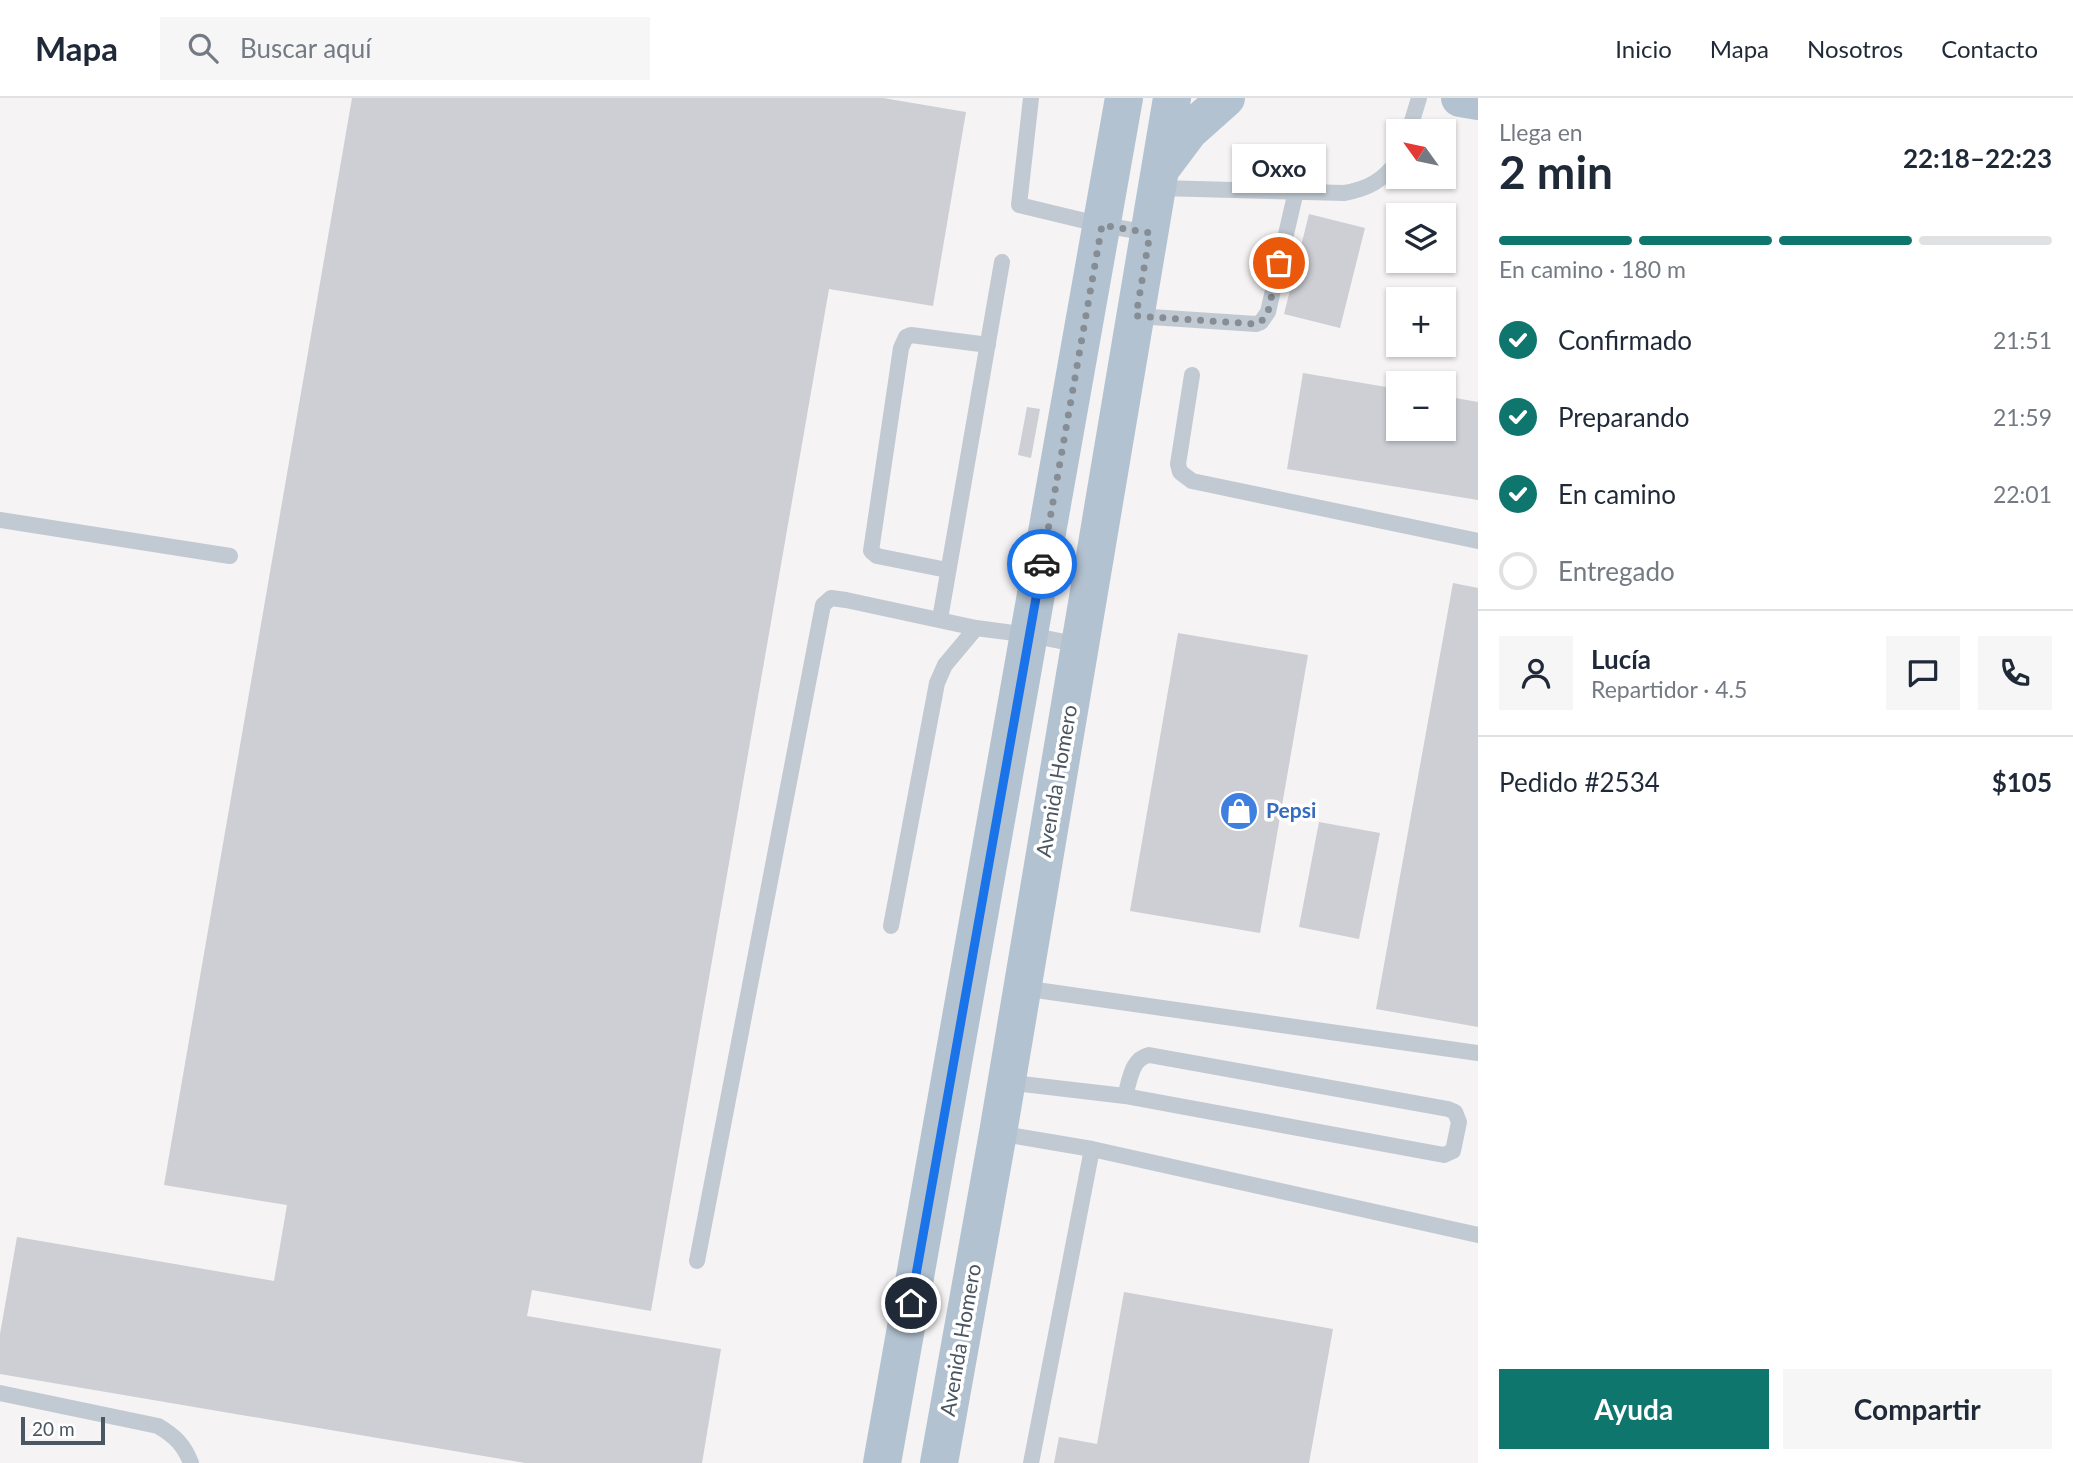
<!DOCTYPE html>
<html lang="es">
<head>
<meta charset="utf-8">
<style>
  body { margin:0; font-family:Lato,sans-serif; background:#f6f6f7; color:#1f2937; height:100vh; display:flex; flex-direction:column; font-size:26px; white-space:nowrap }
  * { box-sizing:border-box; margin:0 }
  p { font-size:23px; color:#747a83 }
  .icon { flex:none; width:38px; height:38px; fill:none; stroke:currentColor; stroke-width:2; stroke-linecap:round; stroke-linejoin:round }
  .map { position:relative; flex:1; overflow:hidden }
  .drawer { display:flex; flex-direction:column; background:#fff; width:595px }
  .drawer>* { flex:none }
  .needle { width:46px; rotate:303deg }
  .controls { position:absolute; left:1386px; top:21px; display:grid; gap:14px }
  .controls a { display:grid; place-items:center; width:70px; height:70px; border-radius:0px; background:#fff; box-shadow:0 2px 5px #0004; font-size:35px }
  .scale { position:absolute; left:21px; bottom:18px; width:84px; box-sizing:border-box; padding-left:7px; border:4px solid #4a5661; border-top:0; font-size:19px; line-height:24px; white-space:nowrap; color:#4a5661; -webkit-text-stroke:5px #fff; paint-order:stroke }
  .pin { position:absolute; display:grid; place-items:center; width:60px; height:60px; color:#fff; margin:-30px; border:4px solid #fff; border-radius:50%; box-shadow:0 2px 7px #0007 }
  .courier { position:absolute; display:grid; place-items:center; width:70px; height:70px; margin:-35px; border:5px solid #1a73e8; border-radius:50%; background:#fff; color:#222; box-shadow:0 2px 9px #0007 }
  .bubble { position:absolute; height:49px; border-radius:0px; background:#fff; box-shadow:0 2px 5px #0004; font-size:23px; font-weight:700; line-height:49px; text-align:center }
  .overview em { font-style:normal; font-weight:700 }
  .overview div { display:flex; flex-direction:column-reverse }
  .overview { display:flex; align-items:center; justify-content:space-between; height:119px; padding:0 21px }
  h1 { font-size:46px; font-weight:700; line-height:52px }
  .bar { display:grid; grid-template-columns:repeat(4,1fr); gap:10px 7px; align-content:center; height:84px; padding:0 21px }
  .bar i { height:9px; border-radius:5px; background:#e0e1e3 }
  .bar .on { background:#0f766e }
  .bar p { grid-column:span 4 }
  .line { display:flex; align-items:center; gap:18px; padding:0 21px; border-top:2px solid #e0e1e3 }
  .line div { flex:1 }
  .round { display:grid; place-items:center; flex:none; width:74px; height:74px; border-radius:0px; background:#f6f6f7 }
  ol { padding:0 21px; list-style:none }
  li { display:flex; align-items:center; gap:21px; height:77px }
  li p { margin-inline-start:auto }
  li .icon { padding:7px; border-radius:50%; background:#0f766e; color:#fff; stroke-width:4 }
  li:last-child { color:#747a83 }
  li i { width:38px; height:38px; border:4px solid #e0e1e3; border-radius:50% }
  .button { display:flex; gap:14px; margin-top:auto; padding:14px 21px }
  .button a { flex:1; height:80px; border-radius:0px; background:#0f766e; color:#fff; font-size:28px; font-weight:700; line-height:80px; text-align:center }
  .button a+a { background:#f6f6f7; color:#1f2937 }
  header { display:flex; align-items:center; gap:42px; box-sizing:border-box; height:98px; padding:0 35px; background:#fff; border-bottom:2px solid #e0e1e3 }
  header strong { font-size:33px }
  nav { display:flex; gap:38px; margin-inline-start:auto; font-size:24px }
  .search { width:490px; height:63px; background:#f6f6f7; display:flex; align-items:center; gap:18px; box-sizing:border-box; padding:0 24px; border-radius:0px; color:#747a83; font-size:26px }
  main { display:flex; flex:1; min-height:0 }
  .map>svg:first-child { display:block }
  .building { fill:#cdcfd5 }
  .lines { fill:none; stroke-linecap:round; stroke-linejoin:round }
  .lane { stroke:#c1cad2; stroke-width:16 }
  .primary { stroke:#b3c2d1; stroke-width:38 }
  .done { stroke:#868d94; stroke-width:7; stroke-dasharray:0 12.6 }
  .route { stroke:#1a73e8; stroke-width:9 }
  .labels { text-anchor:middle; stroke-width:7; stroke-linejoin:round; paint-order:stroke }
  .street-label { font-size:21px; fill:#4a5661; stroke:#fff }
  .shop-label { font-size:21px; font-weight:bold; fill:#366cbe; stroke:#fff; text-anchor:start }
</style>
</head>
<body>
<header>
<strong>Mapa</strong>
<div class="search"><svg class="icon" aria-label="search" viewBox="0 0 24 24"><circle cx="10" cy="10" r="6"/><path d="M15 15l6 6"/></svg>Buscar aquí</div>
<nav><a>Inicio</a><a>Mapa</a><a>Nosotros</a><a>Contacto</a></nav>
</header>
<main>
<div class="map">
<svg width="1478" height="1365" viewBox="0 0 1478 1365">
  <rect width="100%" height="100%" fill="#f5f3f3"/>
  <path class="building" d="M352 0H883L966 14 933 208 829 191 651 1213 532 1192 527 1218 721 1251 702 1365H525L0 1276V1236L17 1139 274 1183 287 1107 164 1087Z
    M1309 116 1365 130 1340 230 1284 216Z
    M1303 275 1398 291V331H1444V298L1478 304V402L1287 371Z
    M1027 309 1040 311 1031 360 1018 357Z
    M1453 485 1478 490V929L1376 911Z
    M1178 535 1308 557 1260 835 1130 813Z
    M1319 724 1380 735 1359 841 1299 829Z
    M1124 1194 1333 1231 1309 1365H1054L1059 1339 1097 1346Z"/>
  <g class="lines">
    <path class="lane" d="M1031 0 1019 107 1102 127 1150 135
      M1409 33 1419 0
      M1158 90 1344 95C1368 91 1384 82 1398 62
      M1136 218 1256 226 1261 224 1268 214 1296 93
      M1192 277 1178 366 1180 374 1192 383 1478 443
      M0 422 230 458
      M947 472 877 458 871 453 901 250 906 239 911 237 988 247
      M940 521 1002 164
      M891 828 937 585 945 567 976 530
      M1022 890 1478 955
      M1005 984 1125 998 1444 1057 1453 1053 1459 1024 1455 1014 1448 1011 1149 957C1131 961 1130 982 1125 998
      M998 1035 1092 1051 1478 1137
      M697 1163 823 507 831 500 846 502 976 530 1030 537 1080 547
      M0 1295 158 1328C175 1338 184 1347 191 1365
      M1031 1365 1092 1051"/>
    <path class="primary" d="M1460 0 1478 3
      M1162 69 1189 33 1226 0
      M882 1365 1124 0
      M939 1365 998 1035 1172 0"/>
  </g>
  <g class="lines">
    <path class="done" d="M1042 466 1102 127 1150 135 1136 218 1256 226 1261 224 1268 214 1279 165"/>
    <path class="route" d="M911 1205 1042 466"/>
  </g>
  <defs>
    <symbol id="shop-disc" viewBox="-11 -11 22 22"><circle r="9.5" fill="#3f7fe0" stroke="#fff"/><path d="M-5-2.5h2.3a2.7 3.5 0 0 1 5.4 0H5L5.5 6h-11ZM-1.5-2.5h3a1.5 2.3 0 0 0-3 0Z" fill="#fff"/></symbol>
  </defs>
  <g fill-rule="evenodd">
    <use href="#shop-disc" x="1217" y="691" width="44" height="44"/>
  </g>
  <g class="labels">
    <g class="street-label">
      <text transform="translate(1057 683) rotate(-80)" y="7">Avenida Homero</text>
      <text transform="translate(961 1242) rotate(-80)" y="7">Avenida Homero</text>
    </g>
    <g class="shop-label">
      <text x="1266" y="720">Pepsi</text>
    </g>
  </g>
</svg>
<div class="controls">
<a><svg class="needle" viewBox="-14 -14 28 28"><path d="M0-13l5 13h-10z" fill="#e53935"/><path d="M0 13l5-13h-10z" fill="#747a83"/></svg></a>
<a><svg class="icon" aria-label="layers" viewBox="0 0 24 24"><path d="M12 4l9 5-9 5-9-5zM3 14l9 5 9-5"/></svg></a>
<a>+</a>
<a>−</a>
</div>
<div class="scale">20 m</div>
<div class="pin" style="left:1279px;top:165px;background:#ea580c"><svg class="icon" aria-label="bag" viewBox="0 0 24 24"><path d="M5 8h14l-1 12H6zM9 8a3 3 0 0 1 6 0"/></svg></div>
<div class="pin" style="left:911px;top:1205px;background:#1f2937"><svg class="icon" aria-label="home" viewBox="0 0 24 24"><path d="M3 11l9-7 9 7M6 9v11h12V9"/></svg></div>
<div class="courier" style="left:1042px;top:466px"><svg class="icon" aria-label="car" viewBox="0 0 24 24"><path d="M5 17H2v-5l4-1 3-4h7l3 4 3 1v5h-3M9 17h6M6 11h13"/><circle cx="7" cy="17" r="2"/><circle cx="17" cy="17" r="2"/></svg></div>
<div class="bubble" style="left:1232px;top:46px;width:94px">Oxxo</div>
</div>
<section class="drawer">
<div class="overview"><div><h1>2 min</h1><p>Llega en</p></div><em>22:18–22:23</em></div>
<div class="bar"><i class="on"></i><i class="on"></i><i class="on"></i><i></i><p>En camino · 180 m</p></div>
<ol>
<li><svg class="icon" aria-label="check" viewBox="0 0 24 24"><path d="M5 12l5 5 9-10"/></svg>Confirmado<p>21:51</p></li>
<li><svg class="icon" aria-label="check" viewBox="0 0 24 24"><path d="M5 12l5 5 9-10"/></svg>Preparando<p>21:59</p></li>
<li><svg class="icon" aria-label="check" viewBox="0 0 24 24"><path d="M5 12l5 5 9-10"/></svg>En camino<p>22:01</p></li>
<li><i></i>Entregado</li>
</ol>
<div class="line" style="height:126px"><a class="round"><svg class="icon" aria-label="person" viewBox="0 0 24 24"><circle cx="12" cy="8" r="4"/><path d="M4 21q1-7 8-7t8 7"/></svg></a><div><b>Lucía</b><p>Repartidor · 4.5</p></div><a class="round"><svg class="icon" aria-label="chat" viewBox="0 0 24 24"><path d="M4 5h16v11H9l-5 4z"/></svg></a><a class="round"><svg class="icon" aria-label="phone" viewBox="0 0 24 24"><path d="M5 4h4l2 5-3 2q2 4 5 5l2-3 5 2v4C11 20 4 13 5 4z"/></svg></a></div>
<div class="line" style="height:91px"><div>Pedido #2534</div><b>$105</b></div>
<div class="button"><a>Ayuda</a><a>Compartir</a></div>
</section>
</main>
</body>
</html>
